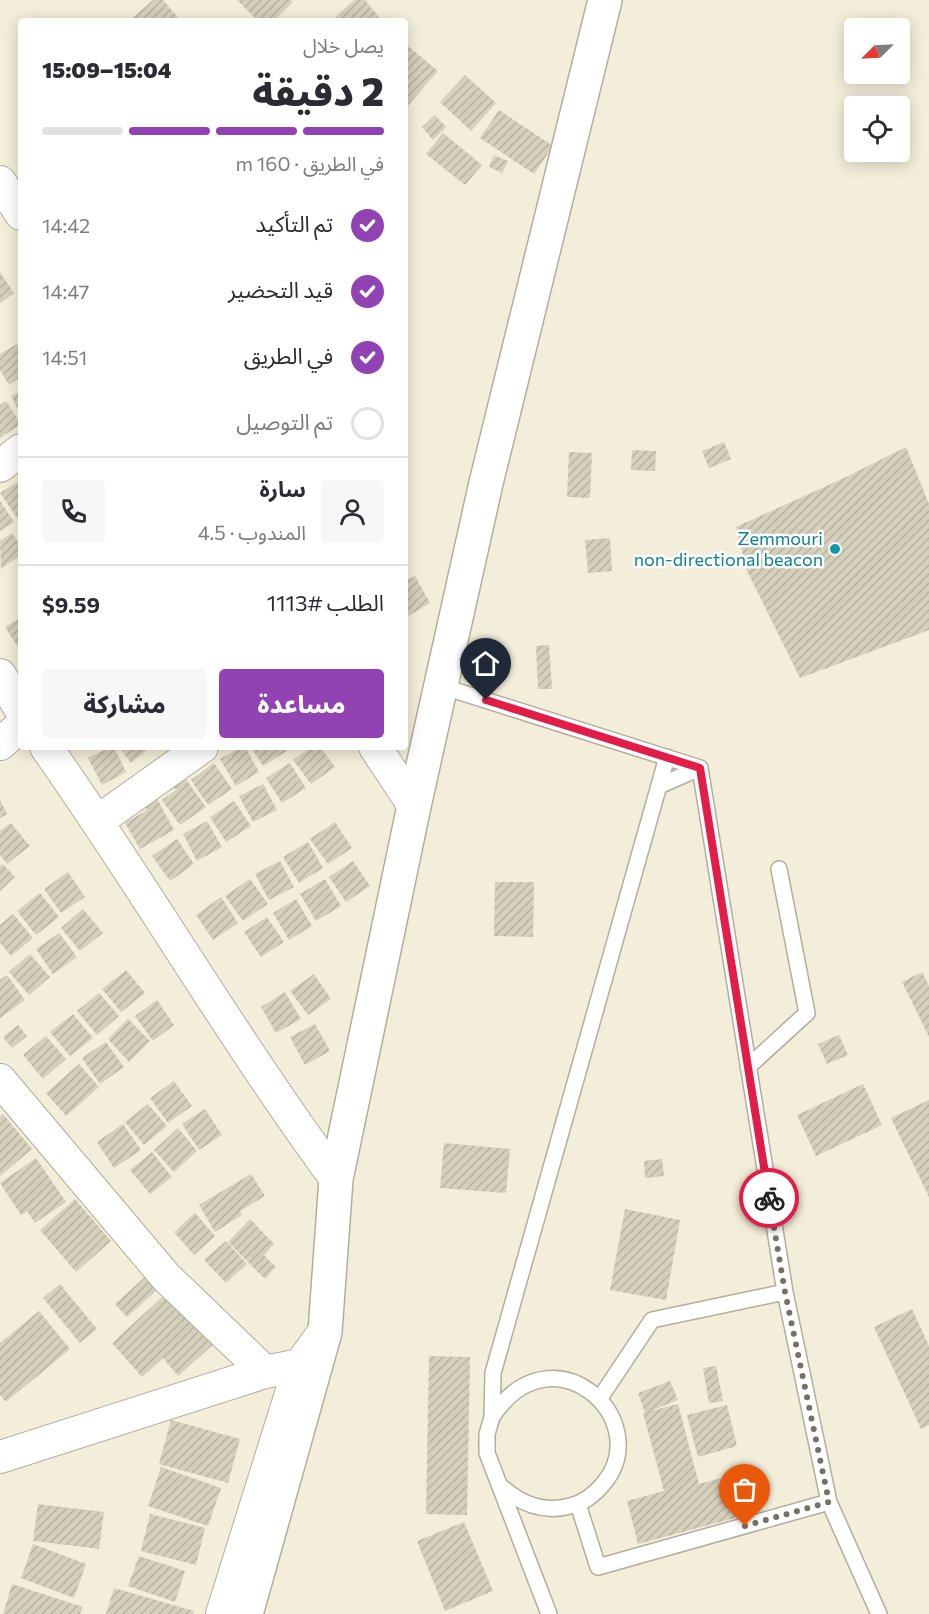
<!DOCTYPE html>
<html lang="ar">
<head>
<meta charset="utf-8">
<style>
  body { margin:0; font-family:Commissioner,"Noto Sans Arabic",sans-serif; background:#f7f7f7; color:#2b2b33; direction:rtl; height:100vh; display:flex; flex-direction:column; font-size:22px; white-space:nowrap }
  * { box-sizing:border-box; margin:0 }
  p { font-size:20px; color:#7c7c81 }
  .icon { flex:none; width:33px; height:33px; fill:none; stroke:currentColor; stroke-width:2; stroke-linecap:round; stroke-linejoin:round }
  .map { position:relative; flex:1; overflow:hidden; direction:ltr }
  .panel { position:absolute; left:18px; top:18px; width:390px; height:732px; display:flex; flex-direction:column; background:#fff; border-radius:6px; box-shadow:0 3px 15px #0003; direction:rtl }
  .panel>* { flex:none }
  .needle { width:39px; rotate:246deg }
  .controls { position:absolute; left:844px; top:18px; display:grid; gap:12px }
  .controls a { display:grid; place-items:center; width:66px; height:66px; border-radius:6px; background:#fff; box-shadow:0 3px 15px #0003; font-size:30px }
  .pin { position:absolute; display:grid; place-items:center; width:51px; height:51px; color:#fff; margin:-62px -26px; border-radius:50% 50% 50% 0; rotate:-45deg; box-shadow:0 0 6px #0007 }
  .pin .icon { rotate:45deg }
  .courier { position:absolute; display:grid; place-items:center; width:60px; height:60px; margin:-30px; border:4px solid #e11d48; border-radius:50%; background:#fff; color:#222; box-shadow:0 2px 8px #0007 }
  .headline em { font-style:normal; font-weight:800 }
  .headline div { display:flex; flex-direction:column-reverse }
  .headline { display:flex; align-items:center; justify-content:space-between; height:102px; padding:0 24px }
  h1 { font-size:39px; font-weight:800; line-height:45px }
  .bar { display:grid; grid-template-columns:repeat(4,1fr); gap:9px 6px; align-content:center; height:72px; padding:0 24px }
  .bar i { height:8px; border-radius:4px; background:#e1e1e2 }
  .bar .selected { background:#9143b3 }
  .bar p { grid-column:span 4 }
  .line { display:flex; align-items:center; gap:15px; padding:0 24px; border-top:2px solid #e1e1e2 }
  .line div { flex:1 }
  .round { display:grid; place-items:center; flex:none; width:63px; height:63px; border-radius:6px; background:#f7f7f7 }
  ol { padding:0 24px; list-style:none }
  li { display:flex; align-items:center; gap:18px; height:66px }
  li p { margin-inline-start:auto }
  li .icon { padding:6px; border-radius:50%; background:#9143b3; color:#fff; stroke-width:4 }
  li:last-child { color:#7c7c81 }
  li i { width:33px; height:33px; border:3px solid #e1e1e2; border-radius:50% }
  .action { display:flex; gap:12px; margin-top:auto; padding:12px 24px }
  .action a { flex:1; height:69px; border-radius:6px; background:#9143b3; color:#fff; font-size:24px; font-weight:800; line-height:69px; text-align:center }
  .action a+a { background:#f7f7f7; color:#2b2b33 }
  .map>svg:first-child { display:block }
  .building { fill:url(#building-hatch) }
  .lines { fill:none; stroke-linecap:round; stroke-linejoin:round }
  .service-casing { stroke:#b3ae9b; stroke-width:18 }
  .minor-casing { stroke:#b3ae9b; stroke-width:34 }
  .secondary-casing { stroke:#b3ae9b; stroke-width:36 }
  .service { stroke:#fff; stroke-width:15 }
  .minor { stroke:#fff; stroke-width:32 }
  .secondary { stroke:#fff; stroke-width:33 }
  .done { stroke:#757265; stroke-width:6; stroke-dasharray:0 10.8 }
  .route { stroke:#e11d48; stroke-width:8 }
  .culture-dot { fill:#0f9aa8; stroke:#fff; stroke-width:2 }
  .labels { text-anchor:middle; stroke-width:5; stroke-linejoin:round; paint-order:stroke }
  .culture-label { font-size:18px; fill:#0d838f; stroke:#fff; text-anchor:end }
</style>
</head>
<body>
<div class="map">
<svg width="929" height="1614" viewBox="0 0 929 1614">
  <defs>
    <pattern id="building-hatch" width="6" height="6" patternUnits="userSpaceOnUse" patternTransform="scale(1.5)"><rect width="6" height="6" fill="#d4d0bb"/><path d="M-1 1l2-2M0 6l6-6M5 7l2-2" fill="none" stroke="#b6b3a1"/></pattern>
  </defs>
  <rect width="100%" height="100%" fill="#f3eed9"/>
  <path class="building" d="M153 0H163L181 21H129Z
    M237 0H291L293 2 274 21H258Z
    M354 0H365L382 21H331Z
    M408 46 438 71 405 109V50Z
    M465 75 496 103 471 131 440 102Z
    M499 110 553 146 534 174 480 138Z
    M435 115 446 127 433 140 422 127Z
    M443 133 482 165 465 185 426 154Z
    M494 155 508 161 502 173 489 167Z
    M0 272 14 293 0 303Z
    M17 344 21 351V377L9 385 0 370V354Z
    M21 391V415L11 396Z
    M6 401 21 424 0 438V405Z
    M724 442 731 459 709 468 702 451Z
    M906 447 929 504V630L800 678 747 571 736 527 844 478Z
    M632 450 656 451 655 471 631 470Z
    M569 452 592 453 590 498 567 497Z
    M21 480V517L18 519 0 493Z
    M0 501 14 522 0 531Z
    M12 533 21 547V555L1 569 0 541Z
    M610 538 612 571 588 573 585 540Z
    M415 576 430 603 405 618V581Z
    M21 617V652L5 627Z
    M549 645 552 689H538L536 646Z
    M110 747H114L126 772 102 785 88 758Z
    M119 747H151L131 763Z
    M241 747H245L259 772 236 786 220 759Z
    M251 747H284L287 751 263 766Z
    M312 747H320L335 767 311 784 293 760Z
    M214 763 232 789 208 805 191 780Z
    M290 763 306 788 282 803 266 778Z
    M177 767 206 807 180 825 162 800 176 790 166 775Z
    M263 784 277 810 253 822 239 796Z
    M150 786 174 830 140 849 125 823 147 810 137 793Z
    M0 800 7 814 0 818Z
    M234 801 251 826 226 842 210 817Z
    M207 821 222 847 197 861 183 834Z
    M335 822 352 848 328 864 310 839Z
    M11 823 30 846 7 864 0 855V831Z
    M177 839 194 864 170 881 152 856Z
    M308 842 323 868 299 883 283 857Z
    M280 861 294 887 269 900 255 874Z
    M353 861 370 886 346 902 329 877Z
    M3 864 15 877 0 891V866Z
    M68 872 85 897 61 913 44 889Z
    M250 879 268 904 243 921 225 896Z
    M325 879 341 906 316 921 300 894Z
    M495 882H534L533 937 494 936Z
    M40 893 59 917 36 935 17 911Z
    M221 897 238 923 213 940 196 915Z
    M296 899 312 926 289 940 273 913Z
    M83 909 103 933 80 951 61 928Z
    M13 914 33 938 11 956 0 943V925Z
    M267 917 284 942 261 957 244 932Z
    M59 933 77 957 53 974 36 949Z
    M30 954 50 977 29 995 9 972Z
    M126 970 145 993 121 1012 102 989Z
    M922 972 929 986V1037L902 982Z
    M314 974 331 999 308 1015 290 991Z
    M7 975 25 1000 0 1018V980Z
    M285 992 301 1019 276 1033 261 1007Z
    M99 993 119 1016 97 1035 77 1011Z
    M157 1000 174 1025 153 1041 135 1016Z
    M73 1014 93 1038 70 1056 50 1032Z
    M128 1019 150 1041 129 1062 108 1039Z
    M315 1024 330 1051 305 1065 290 1037Z
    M18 1025 27 1036 12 1048 3 1037Z
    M839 1035 848 1055 827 1064 818 1044Z
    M46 1036 66 1059 43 1079 23 1055Z
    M106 1042 124 1067 100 1084 82 1058Z
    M79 1064 99 1087 66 1116 46 1093Z
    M174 1081 192 1106 168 1123 150 1098Z
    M863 1084 882 1125 816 1156 797 1115Z
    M929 1100V1197L891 1118Z
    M148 1104 167 1126 144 1145 125 1122Z
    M205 1109 222 1135 199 1150 182 1124Z
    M3 1114 32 1149 0 1176V1117Z
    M123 1124 141 1150 114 1168 97 1142Z
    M178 1128 197 1151 174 1172 154 1150Z
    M444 1143 510 1149 506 1193 440 1188Z
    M152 1152 172 1177 150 1194 130 1170Z
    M36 1158 66 1202 35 1223 27 1211 21 1215 0 1183Z
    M662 1159 664 1176 645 1178 644 1161Z
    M251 1174 265 1196 240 1211 242 1215 215 1232 199 1205Z
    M75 1199 111 1241 76 1272 40 1230Z
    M625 1209 680 1220 666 1300 610 1290Z
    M195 1213 215 1236 194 1255 174 1232Z
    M250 1219 274 1244 264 1255 276 1267 265 1279 228 1242Z
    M226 1241 247 1264 226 1283 204 1260Z
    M146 1276 158 1289 127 1317 115 1304Z
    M60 1284 97 1329 80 1343 43 1298Z
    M169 1291 215 1343 178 1376 163 1358 142 1377 112 1343Z
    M912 1309 929 1346V1425L921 1429 874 1327Z
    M39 1311 70 1349 6 1402 0 1395V1343Z
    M429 1356 470 1357 467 1515 426 1514Z
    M716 1366 723 1401 709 1403 703 1368Z
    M670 1381 678 1400 645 1413 638 1393Z
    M678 1404 699 1484 750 1470 761 1511 638 1544 627 1501 664 1491 643 1413Z
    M727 1405 737 1446 698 1457 687 1415Z
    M171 1420 240 1439 228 1483 159 1464Z
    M161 1467 221 1488 208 1526 148 1506Z
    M38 1504 104 1512 99 1549 33 1541Z
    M150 1514 205 1528 196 1565 141 1551Z
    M464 1522 493 1591 445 1611 417 1541Z
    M33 1544 86 1564 74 1598 21 1578Z
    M139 1556 185 1571 175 1602 128 1586Z
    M12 1584 83 1607 80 1614H3Z
    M114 1588 194 1611 193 1614H106Z"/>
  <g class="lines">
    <defs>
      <path id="service" d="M441 686 700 768 785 1292 829 1502 879 1614
        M659 786 700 768
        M748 1067 807 1013 779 869
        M600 1398 652 1320 785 1292
        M492 1417C552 1325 656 1419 604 1483 595 1494 584 1503 570 1506 544 1513 523 1505 503 1488
        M578 1504 598 1567 829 1502
        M549 1614 487 1453V1434L492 1417 493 1373 667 757"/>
      <path id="minor" d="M0 182 21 214
        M0 466 21 450
        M0 675 21 710
        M0 744 21 726
        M46 747C146 889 233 1039 336 1179
        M375 747 414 806
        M98 821 202 747
        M0 1080 166 1277 265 1372
        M0 1457 265 1372 300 1365 324 1332
        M222 1614 299 1368"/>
      <path id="secondary" d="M246 1614 325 1332 336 1179 414 806 486 483 605 0"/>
    </defs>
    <use href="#service" class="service-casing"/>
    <use href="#minor" class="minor-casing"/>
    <use href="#secondary" class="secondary-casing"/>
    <use href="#service" class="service"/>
    <use href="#minor" class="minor"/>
    <use href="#secondary" class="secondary"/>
  </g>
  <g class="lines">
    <path class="done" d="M745 1526 829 1502 785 1292 769 1198"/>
    <path class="route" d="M486 700 700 768 769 1198"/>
  </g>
  <circle class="culture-dot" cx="835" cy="549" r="6"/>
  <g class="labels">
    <g class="culture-label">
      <text x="823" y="545">Zemmouri<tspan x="823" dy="21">non-directional beacon</tspan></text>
    </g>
  </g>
</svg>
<div class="controls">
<a><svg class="needle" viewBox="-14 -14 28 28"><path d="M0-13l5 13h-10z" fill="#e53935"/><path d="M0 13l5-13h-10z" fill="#7c7c81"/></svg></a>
<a><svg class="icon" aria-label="locate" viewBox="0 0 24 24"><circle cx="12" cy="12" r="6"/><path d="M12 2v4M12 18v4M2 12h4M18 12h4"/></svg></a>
</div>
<div class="pin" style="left:745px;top:1526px;background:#ea580c"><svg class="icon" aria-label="bag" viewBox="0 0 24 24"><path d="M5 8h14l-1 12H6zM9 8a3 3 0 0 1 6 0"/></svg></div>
<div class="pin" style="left:486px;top:700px;background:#1f2937"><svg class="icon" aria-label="home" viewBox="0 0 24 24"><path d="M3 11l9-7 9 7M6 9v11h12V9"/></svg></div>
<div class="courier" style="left:769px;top:1198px"><svg class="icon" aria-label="bike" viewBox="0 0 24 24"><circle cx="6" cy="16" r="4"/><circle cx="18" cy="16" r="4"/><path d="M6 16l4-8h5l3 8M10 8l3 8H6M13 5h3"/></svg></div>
<section class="panel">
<div class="headline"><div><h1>2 دقيقة</h1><p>يصل خلال</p></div><em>15:04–15:09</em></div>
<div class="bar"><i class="selected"></i><i class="selected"></i><i class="selected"></i><i></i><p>في الطريق · 160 m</p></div>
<ol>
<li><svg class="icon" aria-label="check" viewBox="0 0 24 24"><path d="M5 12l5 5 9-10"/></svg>تم التأكيد<p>14:42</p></li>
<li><svg class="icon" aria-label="check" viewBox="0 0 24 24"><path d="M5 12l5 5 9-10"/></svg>قيد التحضير<p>14:47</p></li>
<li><svg class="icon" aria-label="check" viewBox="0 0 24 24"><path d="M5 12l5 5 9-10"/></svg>في الطريق<p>14:51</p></li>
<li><i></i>تم التوصيل</li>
</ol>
<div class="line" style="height:108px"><a class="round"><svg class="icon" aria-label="person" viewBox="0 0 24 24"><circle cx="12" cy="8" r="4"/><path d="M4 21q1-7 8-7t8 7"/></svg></a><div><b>سارة</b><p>المندوب · 4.5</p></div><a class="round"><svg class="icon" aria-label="phone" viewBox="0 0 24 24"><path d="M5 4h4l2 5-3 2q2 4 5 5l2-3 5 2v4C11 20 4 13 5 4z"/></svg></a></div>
<div class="line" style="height:78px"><div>الطلب #1113</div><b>$9.59</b></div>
<div class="action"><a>مساعدة</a><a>مشاركة</a></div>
</section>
</div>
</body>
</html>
